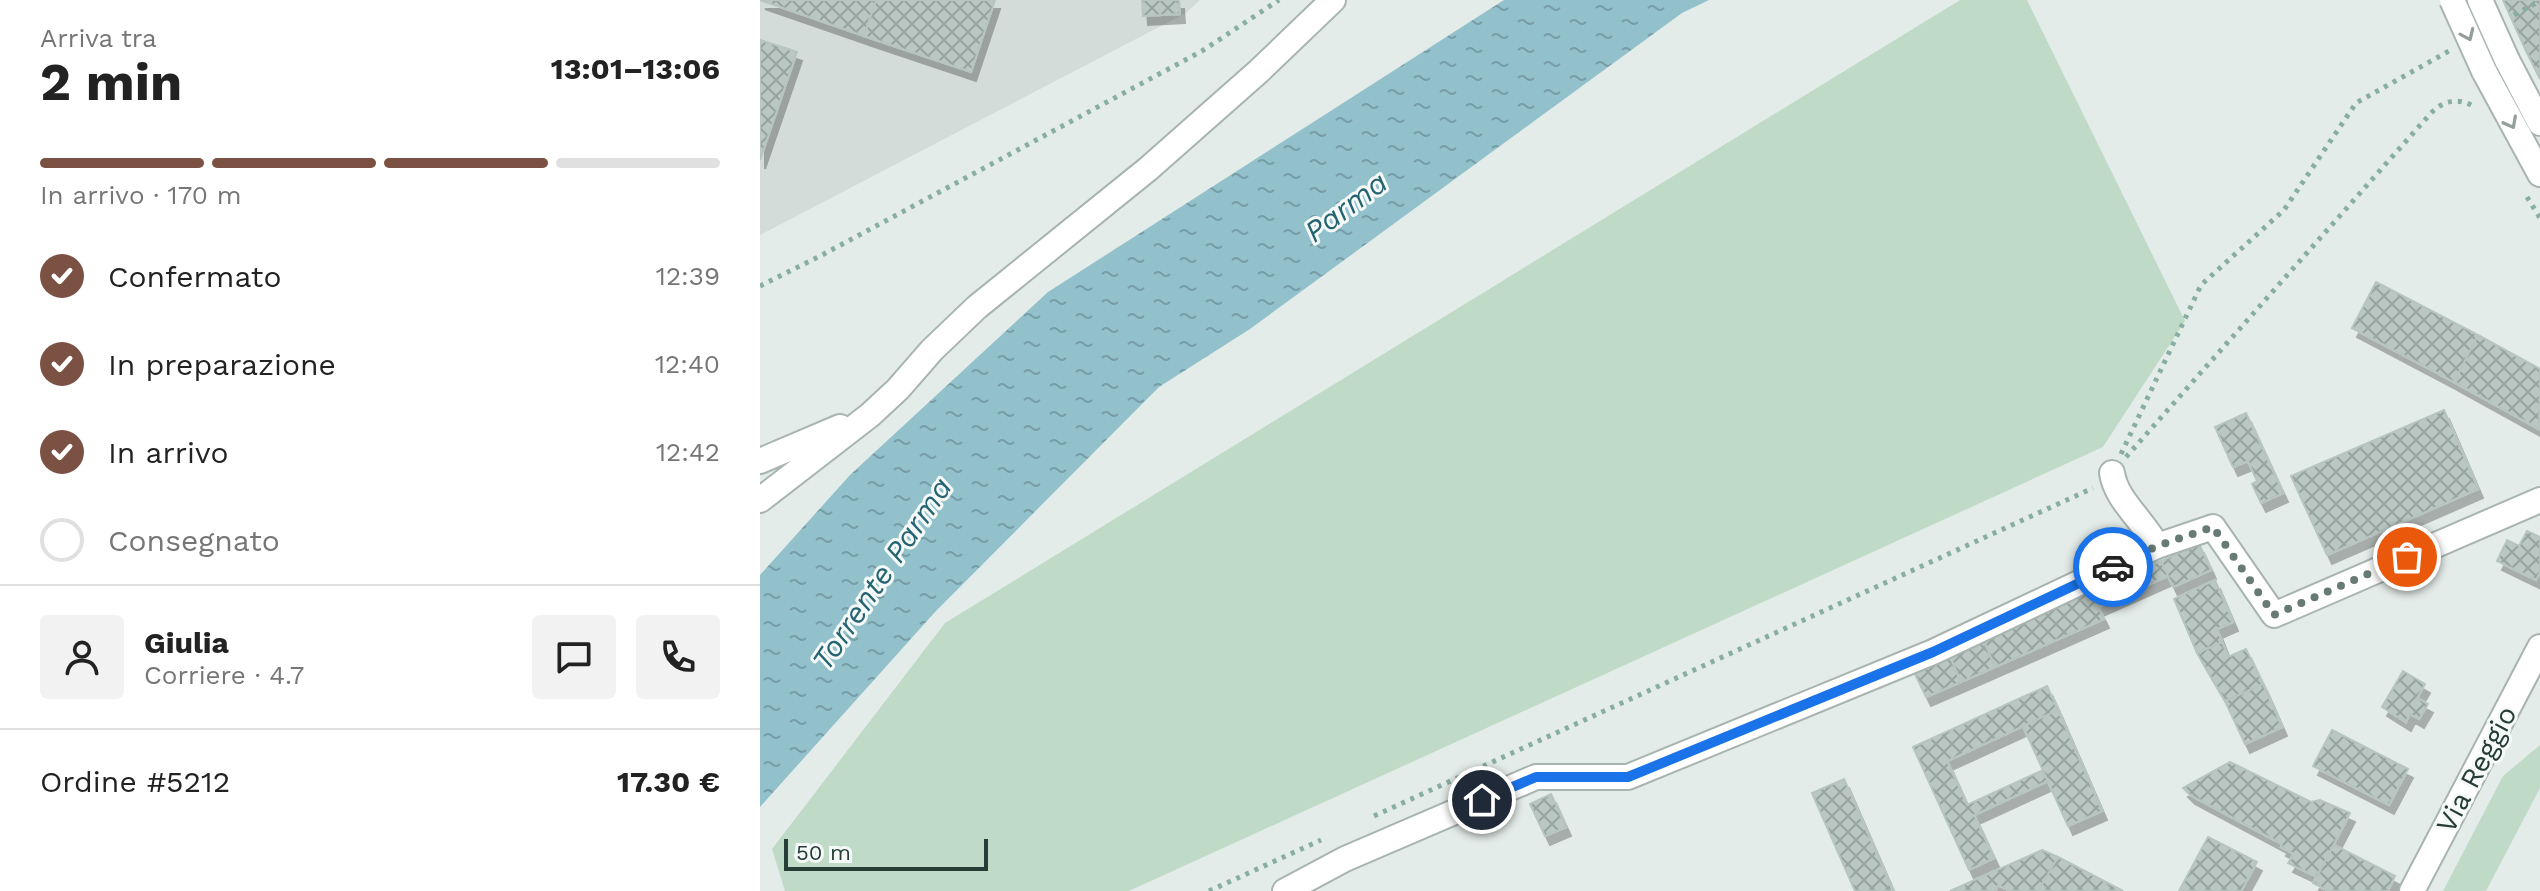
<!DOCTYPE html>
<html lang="it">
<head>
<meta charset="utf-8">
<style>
  body { margin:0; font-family:"Work Sans",sans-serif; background:#f2f2f2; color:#222; height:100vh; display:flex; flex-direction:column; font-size:30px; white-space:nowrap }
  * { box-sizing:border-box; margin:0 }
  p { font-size:26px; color:#767676 }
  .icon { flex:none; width:44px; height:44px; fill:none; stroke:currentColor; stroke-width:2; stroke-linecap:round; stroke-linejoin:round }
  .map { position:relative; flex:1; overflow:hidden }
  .side { display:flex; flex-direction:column; background:#fff; width:760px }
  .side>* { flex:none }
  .scale { position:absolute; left:24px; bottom:20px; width:204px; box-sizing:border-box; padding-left:8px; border:4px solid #253c37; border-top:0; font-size:22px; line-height:28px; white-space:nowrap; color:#253c37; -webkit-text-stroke:6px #f5f9f7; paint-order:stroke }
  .pin { position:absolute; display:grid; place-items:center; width:68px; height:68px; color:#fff; margin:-34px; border:4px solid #fff; border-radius:50%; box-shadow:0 2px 8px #0007 }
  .courier { position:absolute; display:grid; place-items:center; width:80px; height:80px; margin:-40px; border:6px solid #1a73e8; border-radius:50%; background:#fff; color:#222; box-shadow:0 2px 10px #0007 }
  .overview em { font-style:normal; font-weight:700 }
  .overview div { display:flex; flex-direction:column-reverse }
  .overview { display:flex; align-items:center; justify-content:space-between; height:136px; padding:0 40px }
  h1 { font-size:52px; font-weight:700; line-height:60px }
  .bar { display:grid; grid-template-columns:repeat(4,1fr); gap:12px 8px; align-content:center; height:96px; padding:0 40px }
  .bar i { height:10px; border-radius:6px; background:#e0e0e0 }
  .bar .active { background:#7a5142 }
  .bar p { grid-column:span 4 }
  .line { display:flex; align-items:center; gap:20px; padding:0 40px; border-top:2px solid #e0e0e0 }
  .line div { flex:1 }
  .round { display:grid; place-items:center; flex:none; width:84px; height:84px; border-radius:8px; background:#f2f2f2 }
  ol { padding:0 40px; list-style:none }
  li { display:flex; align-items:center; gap:24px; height:88px }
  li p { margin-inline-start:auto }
  li .icon { padding:8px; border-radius:50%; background:#7a5142; color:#fff; stroke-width:4 }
  li:last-child { color:#767676 }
  li i { width:44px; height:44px; border:4px solid #e0e0e0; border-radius:50% }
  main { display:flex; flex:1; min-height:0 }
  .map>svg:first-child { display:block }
  .built { fill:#d3dcd8 }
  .grass { fill:#bfdbc8 }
  .water { fill:url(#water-ripples) }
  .building { fill:url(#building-cross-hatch); stroke:#b7c5c0; stroke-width:2; filter:url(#shadow) }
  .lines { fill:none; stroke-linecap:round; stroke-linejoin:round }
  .minor-casing { stroke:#a7b4b0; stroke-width:28 }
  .path { stroke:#88ada2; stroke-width:5; stroke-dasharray:4 6; stroke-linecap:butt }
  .minor { stroke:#fff; stroke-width:24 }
  .minor-bridge-casing { stroke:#a7b4b0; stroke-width:28; stroke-linecap:butt }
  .minor-bridge { stroke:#fff; stroke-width:24 }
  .oneway { stroke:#929e9b }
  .done { stroke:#687a75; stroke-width:8; stroke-dasharray:0 14.4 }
  .route { stroke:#1a73e8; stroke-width:10 }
  .labels { text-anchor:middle; stroke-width:6; stroke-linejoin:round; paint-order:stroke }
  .street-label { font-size:28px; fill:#253c37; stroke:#f5f9f7 }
  .water-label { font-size:30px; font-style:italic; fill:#246473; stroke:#f5f9f7 }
</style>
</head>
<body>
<main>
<section class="side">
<div class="overview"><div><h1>2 min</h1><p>Arriva tra</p></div><em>13:01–13:06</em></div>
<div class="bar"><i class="active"></i><i class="active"></i><i class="active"></i><i></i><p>In arrivo · 170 m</p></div>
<ol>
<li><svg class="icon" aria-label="check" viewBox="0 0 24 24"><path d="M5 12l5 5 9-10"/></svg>Confermato<p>12:39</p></li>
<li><svg class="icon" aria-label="check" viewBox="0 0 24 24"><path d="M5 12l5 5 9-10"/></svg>In preparazione<p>12:40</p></li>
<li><svg class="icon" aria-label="check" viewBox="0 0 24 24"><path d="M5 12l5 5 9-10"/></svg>In arrivo<p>12:42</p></li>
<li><i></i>Consegnato</li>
</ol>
<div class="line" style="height:144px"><a class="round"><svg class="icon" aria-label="person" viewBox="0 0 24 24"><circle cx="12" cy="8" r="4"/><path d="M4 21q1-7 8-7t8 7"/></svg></a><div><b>Giulia</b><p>Corriere · 4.7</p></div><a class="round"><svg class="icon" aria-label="chat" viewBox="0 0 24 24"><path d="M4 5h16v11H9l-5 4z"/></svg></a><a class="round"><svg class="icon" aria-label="phone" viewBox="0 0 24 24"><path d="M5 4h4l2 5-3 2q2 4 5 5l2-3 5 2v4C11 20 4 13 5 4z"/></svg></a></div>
<div class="line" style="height:104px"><div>Ordine #5212</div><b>17.30 €</b></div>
</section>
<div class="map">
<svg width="1780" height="891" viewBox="0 0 1780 891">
  <defs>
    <pattern id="water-ripples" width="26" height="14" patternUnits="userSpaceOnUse" patternTransform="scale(2)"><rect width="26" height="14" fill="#92c1cc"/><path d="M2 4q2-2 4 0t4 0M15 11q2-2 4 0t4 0" fill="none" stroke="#779ea6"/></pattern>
    <pattern id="building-cross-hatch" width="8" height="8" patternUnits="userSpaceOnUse" patternTransform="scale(2)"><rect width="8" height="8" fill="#bac7c2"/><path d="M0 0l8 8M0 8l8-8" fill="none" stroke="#97a39e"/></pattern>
    <filter id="shadow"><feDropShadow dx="5" dy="9" stdDeviation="0" flood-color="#0004"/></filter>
  </defs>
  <rect width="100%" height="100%" fill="#e4ece9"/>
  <path class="built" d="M0 0H440L426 13 0 235Z"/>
  <path class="grass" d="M1200 0H1267L1425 321 1343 447 369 891H25L12 849 185 623Z
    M1780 745V788L1726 891H1683L1743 776Z"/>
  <path class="water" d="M744 0H949L922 13 490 329 399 387 175 612 0 807V575L90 475 288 292Z"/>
  <path class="building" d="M0 0H116L104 36Z
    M116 0H235L211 72 104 36Z
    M382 0H419L420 14 383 16Z
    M1743 0H1780V79L1766 51Z
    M0 40 37 52 0 160Z
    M1616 282 1718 335 1694 382 1592 328Z
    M1718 335 1780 369 1779 429 1694 382Z
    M1684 410 1718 489 1567 555 1531 476Z
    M1486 413 1523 493 1501 503 1492 484 1497 481 1488 461 1473 467 1455 427Z
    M1767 531 1780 537V572L1776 580 1737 561 1747 540 1759 546Z
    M1439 544 1451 570 1413 587 1401 561Z
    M1401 561 1408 576 1338 607 1344 619 1235 667 1223 639Z
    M1455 580 1473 622 1457 629 1462 642 1437 653 1414 599Z
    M1223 639 1235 667 1201 682 1189 654Z
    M1462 642 1468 657 1486 649 1503 684 1465 701 1437 653Z
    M1189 654 1201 682 1166 697 1153 670Z
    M1643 671 1665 684 1657 698 1668 704 1659 719 1650 714 1646 722 1622 707Z
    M1503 684 1522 727 1485 744 1465 701Z
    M1287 686 1298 710 1187 761 1207 805 1283 770 1288 781 1214 815 1234 858 1209 870 1153 747Z
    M1298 710 1342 811 1308 826 1263 726Z
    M1572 730 1648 769 1629 805 1553 766Z
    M1470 762 1551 802 1560 800 1590 813 1557 877 1528 863 1534 854 1521 847 1522 844 1430 795 1423 788Z
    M1084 779 1133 891H1095L1055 800 1052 793Z
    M791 794 806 827 785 836 770 804Z
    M1448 837 1497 862 1481 891H1419Z
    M1574 845 1635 876 1628 891H1569L1553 883Z
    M1282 850 1298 857 1278 891H1250L1238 885 1235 891H1190Z
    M1298 857 1363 891H1278Z"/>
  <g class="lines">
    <defs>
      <path id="minor" d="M1747 60 1780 123
        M1724 71 1780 174
        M0 461 80 427
        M1352 473C1356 500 1383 520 1397 546L1453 527 1514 615 1780 500
        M0 500 110 415 138 389 172 350 217 307 388 169 499 71 573 0
        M525 891 585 859 776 777H868L1173 652 1397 546
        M1652 891 1780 647"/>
    </defs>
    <use href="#minor" class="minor-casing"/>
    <path class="path" d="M1754 15 1780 1
      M1767 197 1780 218
      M0 286 62 255 442 51 519 0
      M1361 454 1441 285 1524 210 1596 103 1689 51
      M1366 457 1671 113C1683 101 1697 97 1713 106
      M614 816 1333 488
      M449 891 561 840"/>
    <use href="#minor" class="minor"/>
    <defs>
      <path id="minor-bridge" d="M1692 0 1724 71
        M1720 0 1747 60"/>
    </defs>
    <use href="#minor-bridge" class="minor-bridge-casing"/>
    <use href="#minor-bridge" class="minor-bridge"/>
  </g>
  <defs><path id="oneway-chevron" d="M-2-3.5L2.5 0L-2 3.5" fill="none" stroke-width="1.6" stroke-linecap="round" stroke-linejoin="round" transform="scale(2)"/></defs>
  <g class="oneway">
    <use href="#oneway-chevron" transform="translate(1708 35) rotate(66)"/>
    <use href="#oneway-chevron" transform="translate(1751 123) rotate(62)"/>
  </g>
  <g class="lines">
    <path class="done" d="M1353 567 1397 546 1453 527 1514 615 1647 557"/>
    <path class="route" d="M722 800 776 777H868L1173 652 1353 567"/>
  </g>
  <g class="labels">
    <g class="street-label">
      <text transform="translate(1716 769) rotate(-62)" y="10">Via Reggio</text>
    </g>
    <g class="water-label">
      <text transform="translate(586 207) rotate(-37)" y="10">Parma</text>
      <text transform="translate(122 574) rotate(-56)" y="10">Torrente Parma</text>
    </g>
  </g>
</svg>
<div class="scale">50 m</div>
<div class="pin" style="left:1647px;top:557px;background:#ea580c"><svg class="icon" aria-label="bag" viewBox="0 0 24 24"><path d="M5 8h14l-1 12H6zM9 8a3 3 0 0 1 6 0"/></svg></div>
<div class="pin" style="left:722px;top:800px;background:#1f2937"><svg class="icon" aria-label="home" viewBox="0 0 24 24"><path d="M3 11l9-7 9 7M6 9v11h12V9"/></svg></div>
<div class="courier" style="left:1353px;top:567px"><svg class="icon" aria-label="car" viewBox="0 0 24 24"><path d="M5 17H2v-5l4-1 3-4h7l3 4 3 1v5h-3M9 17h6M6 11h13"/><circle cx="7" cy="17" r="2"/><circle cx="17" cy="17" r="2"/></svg></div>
</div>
</main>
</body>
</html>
